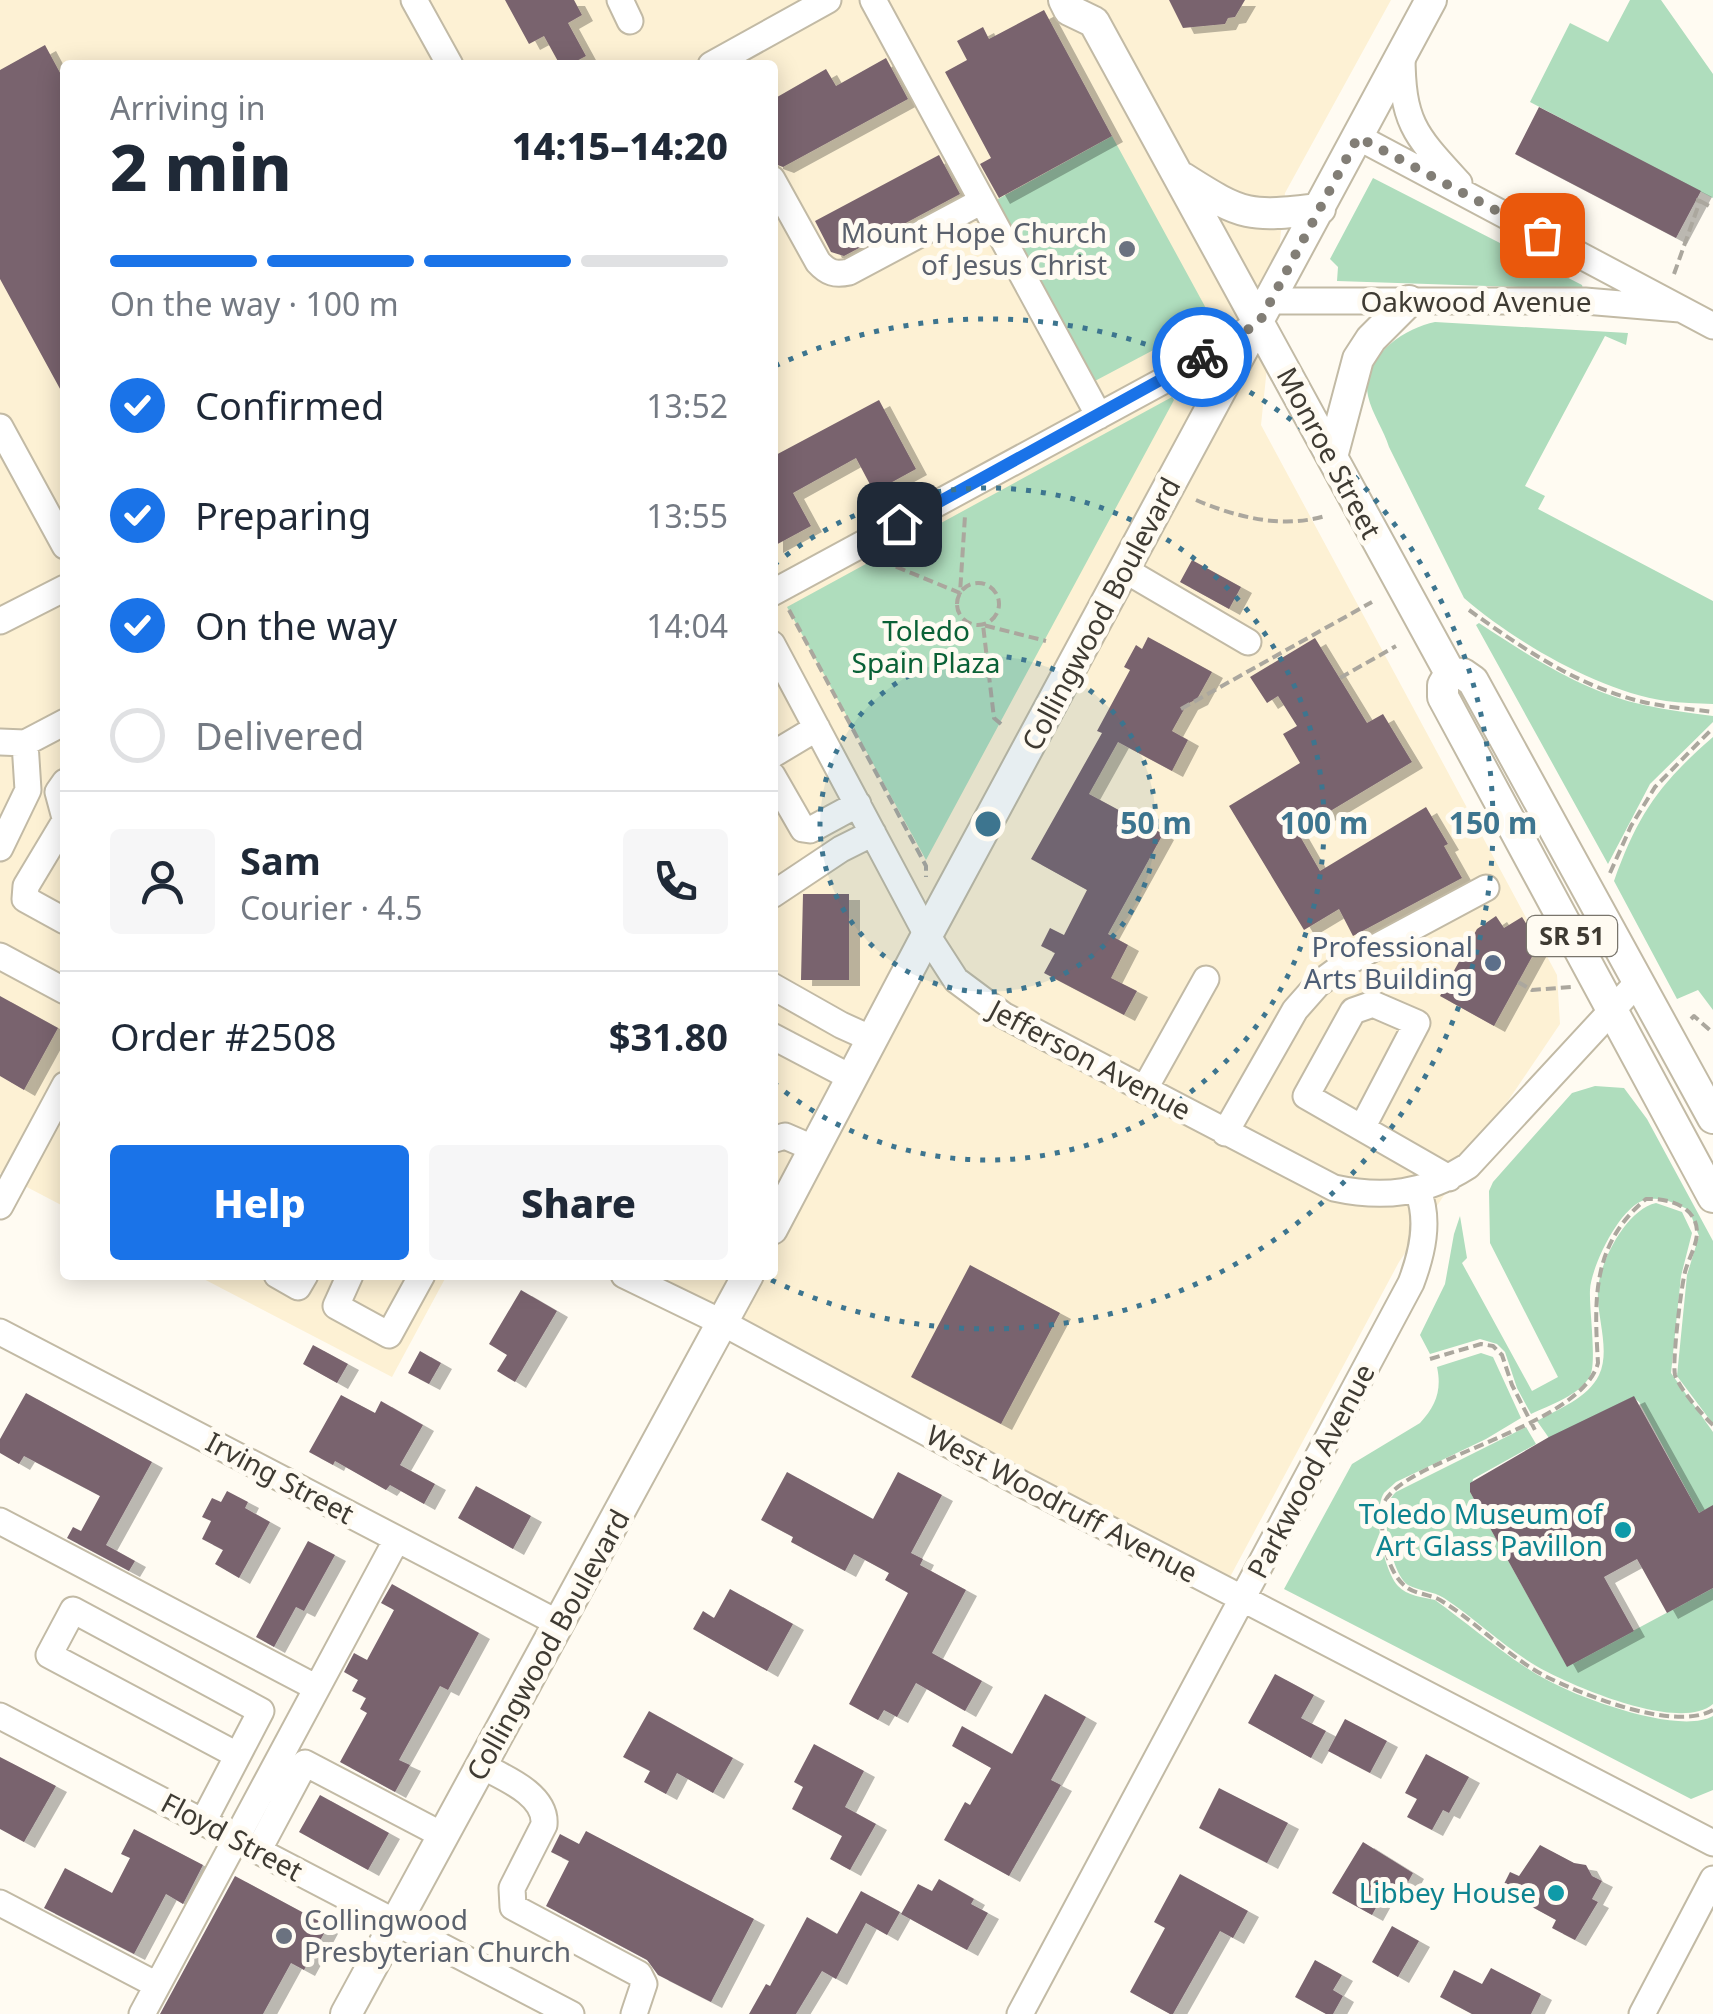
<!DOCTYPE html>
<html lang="en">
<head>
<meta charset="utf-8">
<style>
  body { margin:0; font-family:"Noto Sans",sans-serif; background:#f6f6f7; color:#1f2937; height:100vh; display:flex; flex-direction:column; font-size:38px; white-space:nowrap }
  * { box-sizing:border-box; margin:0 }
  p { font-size:32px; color:#747a83 }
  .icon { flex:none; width:55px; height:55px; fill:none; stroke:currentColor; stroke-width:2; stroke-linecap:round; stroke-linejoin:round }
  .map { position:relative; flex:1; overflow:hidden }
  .sheet { position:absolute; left:60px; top:60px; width:718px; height:1220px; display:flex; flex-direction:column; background:#fff; border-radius:10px; box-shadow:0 5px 25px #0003 }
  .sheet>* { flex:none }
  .pin { position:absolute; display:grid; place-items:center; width:85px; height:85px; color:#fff; margin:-42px; border-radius:20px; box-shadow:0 5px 15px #0006 }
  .courier { position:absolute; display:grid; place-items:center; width:100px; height:100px; margin:-50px; border:8px solid #1a73e8; border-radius:50%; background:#fff; color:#222; box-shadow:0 2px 12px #0007 }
  .overview em { font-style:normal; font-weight:800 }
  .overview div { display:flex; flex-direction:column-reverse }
  .overview { display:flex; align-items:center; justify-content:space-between; height:170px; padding:0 50px }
  h1 { font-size:65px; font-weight:800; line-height:75px }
  .bar { display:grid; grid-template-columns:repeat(4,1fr); gap:15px 10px; align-content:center; height:120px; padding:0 50px }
  .bar i { height:12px; border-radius:8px; background:#e0e1e3 }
  .bar .on { background:#1a73e8 }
  .bar p { grid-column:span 4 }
  .line { display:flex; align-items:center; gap:25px; padding:0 50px; border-top:2px solid #e0e1e3 }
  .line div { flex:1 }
  .round { display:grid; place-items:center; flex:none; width:105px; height:105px; border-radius:10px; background:#f6f6f7 }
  ol { padding:0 50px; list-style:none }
  li { display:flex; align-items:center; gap:30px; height:110px }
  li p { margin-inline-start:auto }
  li .icon { padding:10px; border-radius:50%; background:#1a73e8; color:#fff; stroke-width:4 }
  li:last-child { color:#747a83 }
  li i { width:55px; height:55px; border:5px solid #e0e1e3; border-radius:50% }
  .cta { display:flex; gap:20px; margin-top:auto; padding:20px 50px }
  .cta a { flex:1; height:115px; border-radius:10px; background:#1a73e8; color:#fff; font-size:40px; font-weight:800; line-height:115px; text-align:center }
  .cta a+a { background:#f6f6f7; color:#1f2937 }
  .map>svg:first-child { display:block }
  .built { fill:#fdf1d4 }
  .green { fill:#afddbd }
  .building { fill:#79646e; filter:url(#shadow) }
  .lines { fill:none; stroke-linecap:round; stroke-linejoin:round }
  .minor-casing { stroke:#c2baa5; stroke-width:29 }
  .major-casing { stroke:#c2baa5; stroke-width:34 }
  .path { stroke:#aba79e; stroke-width:4; stroke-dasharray:10 5; stroke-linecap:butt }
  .minor { stroke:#fff; stroke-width:25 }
  .major { stroke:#fff; stroke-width:30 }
  .done { stroke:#827e76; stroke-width:10; stroke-dasharray:0 18 }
  .route { stroke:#1a73e8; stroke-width:12 }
  .ring { fill:none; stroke:#3d758f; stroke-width:5; stroke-dasharray:5 10 }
  .worship-dot { fill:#6b7280; stroke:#fffbf2; stroke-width:4 }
  .service-dot { fill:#5c6f8a; stroke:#fffbf2; stroke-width:4 }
  .culture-dot { fill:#0f9aa8; stroke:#fffbf2; stroke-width:4 }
  .labels { text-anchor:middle; stroke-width:10; stroke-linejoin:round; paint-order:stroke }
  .shield { fill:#fffbf2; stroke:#79756c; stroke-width:2.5 }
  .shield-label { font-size:25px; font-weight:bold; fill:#3f3b33 }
  .worship-label { font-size:28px; fill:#5b616d; stroke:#fffbf2; text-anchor:end }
  .street-label { font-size:28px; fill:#3f3b33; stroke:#fffbf2 }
  .park-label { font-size:28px; fill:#0a6136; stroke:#fffbf2 }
  .service-label { font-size:28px; fill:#4e5e75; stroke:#fffbf2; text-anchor:end }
  .culture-label { font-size:28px; fill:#0d838f; stroke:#fffbf2; text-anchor:end }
  .centre { fill:#3d758f; stroke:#fffbf2; stroke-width:5 }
  .ring-label { font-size:30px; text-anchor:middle; font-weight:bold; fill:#3d758f; stroke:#fffbf2; stroke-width:10; stroke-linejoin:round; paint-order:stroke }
</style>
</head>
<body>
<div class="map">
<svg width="1713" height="2014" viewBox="0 0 1713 2014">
  <defs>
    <filter id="shadow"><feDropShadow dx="11" dy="6" stdDeviation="0" flood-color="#0004"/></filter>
  </defs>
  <rect width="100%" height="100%" fill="#fffbf2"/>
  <path class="built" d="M0 0H1391L1285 193 1261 425 1557 975 1560 1024 1399 1262 1230 1577 651 1275H772V65H65V1207L0 1173Z
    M196 1275H447L392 1377Z"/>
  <path class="green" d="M1630 0H1661L1713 74V198L1530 102 1570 23 1608 42Z
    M1112 136 1208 312 1195 328 1093 382 991 203Z
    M1373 178 1582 285 1583 289 1337 281 1338 267 1330 259Z
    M1435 322 1628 333 1626 345 1605 336 1525 486 1545 496 1538 509 1713 601V704C1697 703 1681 703 1666 701 1598 691 1515 642 1464 598L1389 447C1384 430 1372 414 1368 396 1360 358 1404 328 1435 322Z
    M1172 397 1174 400 926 860 787 607Z
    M1479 623C1531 657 1582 691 1644 705 1667 710 1690 713 1713 716V722L1650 784 1608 864 1476 625Z
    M1713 737V1010L1698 990 1677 999 1614 881C1638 814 1659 784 1713 737Z
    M1595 1086 1624 1088 1647 1119 1713 1241V1424L1677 1376 1687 1275 1699 1236 1689 1210C1674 1203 1661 1196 1645 1200 1620 1206 1591 1267 1590 1290 1589 1309 1597 1363 1590 1376 1580 1395 1550 1405 1531 1414L1517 1388 1505 1352 1497 1344 1480 1339 1430 1354 1420 1335 1445 1284 1454 1234 1460 1216 1467 1258 1462 1263 1532 1391 1558 1377 1490 1243 1489 1191 1493 1182 1572 1093Z
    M1656 1203 1682 1212 1692 1233 1681 1276 1671 1373 1713 1432V1506L1699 1513 1639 1402 1633 1397 1549 1438 1537 1421C1558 1409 1588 1398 1599 1375 1611 1350 1596 1316 1598 1289 1600 1261 1627 1209 1656 1203Z
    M1481 1353 1493 1357 1521 1418 1486 1439 1396 1482C1395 1483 1385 1492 1384 1493 1372 1512 1383 1569 1398 1586 1407 1596 1423 1597 1435 1600 1470 1625 1512 1662 1549 1681 1582 1699 1680 1735 1713 1716V1790L1691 1799 1284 1589 1352 1464 1420 1423C1436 1406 1442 1390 1437 1367Z
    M1526 1427 1536 1444 1473 1479 1470 1492 1564 1661 1573 1663 1713 1588V1704C1680 1733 1572 1686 1538 1667 1505 1648 1476 1619 1444 1598 1433 1591 1419 1591 1408 1585 1392 1574 1383 1523 1387 1505 1388 1501 1393 1495 1396 1492Z"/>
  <path class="building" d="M505 0H574L582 15 568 23 586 56 569 65H560L544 36 529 44Z
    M1169 0H1245L1235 17 1228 18 1225 24 1183 28Z
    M1044 10 1112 136 999 198 980 164 991 158 945 72 967 60 957 41 983 27 989 39Z
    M45 45 65 82V398L0 279V70Z
    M886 58 908 99 783 167 772 163V100L826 69 836 86Z
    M1539 107 1701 191 1676 238 1515 154Z
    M939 155 960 194 844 256 831 252 815 221Z
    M879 400 916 469 874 492 856 458 793 493 811 526 772 547V457Z
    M1192 560 1241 587 1229 609 1180 582Z
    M1148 637 1212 672 1197 699 1187 704 1172 731 1188 740 1172 771 1118 742 1089 794 1163 834 1108 934 1128 945 1111 978 1137 991 1124 1015 1044 973 1055 953 1041 946 1050 928 1064 935 1087 890 1031 859 1102 733 1097 731 1130 670 1124 667 1136 645 1142 649Z
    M1315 638 1367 723 1383 714 1412 762 1297 831 1320 871 1426 807 1448 844 1444 846 1462 878 1353 936 1339 909 1304 930 1229 806 1300 763 1283 734 1297 726 1278 696 1267 703 1250 677Z
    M803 894H849V980H801Z
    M1496 916 1504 928 1522 917 1539 944 1494 1026 1440 996 1477 929Z
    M0 996 58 1028 24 1090 0 1076Z
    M970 1265 1060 1313 1001 1424 911 1377Z
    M521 1290 557 1311 515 1382 497 1371 507 1355 489 1344Z
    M313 1345 348 1364 337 1383 303 1364Z
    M420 1351 441 1363 429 1384 408 1373Z
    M26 1393 152 1462 106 1545 135 1561 129 1571 67 1538 73 1527 81 1531 100 1496 24 1456 19 1464 0 1453V1439Z
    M341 1395 375 1413 381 1401 423 1425 400 1465 435 1484 424 1504 390 1485 386 1490 335 1461 333 1465 309 1452Z
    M1634 1396 1699 1513 1713 1505V1588L1667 1613 1637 1559 1604 1577 1634 1631 1567 1667 1470 1492V1483L1549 1437Z
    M787 1472 873 1519 898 1472 942 1495 911 1553 923 1559 920 1565 966 1590 932 1653 982 1681 965 1711 916 1683 897 1717 884 1710 878 1720 849 1704 908 1593 885 1580 889 1573 854 1554 845 1571 791 1542 793 1537 761 1520Z
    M476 1486 531 1516 513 1549 458 1518Z
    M227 1491 248 1502 245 1508 270 1522 239 1578 215 1564 223 1550 202 1539 211 1521 202 1517 212 1498 221 1502Z
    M308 1541 335 1555 304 1611 296 1607 274 1647 256 1637Z
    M392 1584 479 1633 448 1690 440 1686 399 1760 410 1765 395 1792 340 1762 367 1713 360 1709 366 1698 352 1691 358 1680 344 1672 354 1653 367 1660 394 1610 381 1603Z
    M730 1589 793 1624 767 1671 693 1629 703 1611 714 1618Z
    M1275 1674 1314 1695 1301 1718 1326 1731 1311 1758 1248 1723Z
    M1045 1694 1086 1717 1051 1780 1061 1785 1009 1876 944 1840 965 1802 970 1805 991 1768 952 1746 962 1726 1012 1754Z
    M649 1711 733 1758 713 1793 677 1773 666 1794 644 1782 650 1771 623 1757Z
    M1345 1719 1387 1741 1370 1773 1328 1751Z
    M814 1744 864 1771 845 1807 876 1824 850 1870 830 1859 842 1836 792 1809 803 1787 794 1782Z
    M1426 1754 1469 1777 1449 1813 1443 1810 1432 1830 1407 1817 1417 1799 1405 1793Z
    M0 1757 56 1786 24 1842 0 1829Z
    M1219 1788 1288 1823 1267 1863 1199 1828Z
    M320 1795 389 1833 368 1870 299 1832Z
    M134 1829 203 1865 183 1904 166 1894 134 1954 44 1908 65 1868 112 1893 130 1858 121 1854Z
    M586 1831 754 1919 711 2002 658 1975 647 1960 546 1906 569 1861 551 1852 560 1834 579 1844Z
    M1363 1842 1413 1873 1403 1891 1389 1884 1372 1915 1332 1893Z
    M1540 1845 1574 1863 1586 1865 1592 1876 1602 1881 1592 1899 1598 1902 1575 1940 1552 1928 1556 1920 1501 1890 1510 1872 1519 1876Z
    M1180 1874 1248 1911 1233 1938 1220 1931 1173 2014H1170L1130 1992 1165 1928 1154 1922Z
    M235 1876 328 1926 304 1970 291 1963 263 2014H160Z
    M939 1879 974 1899 971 1904 988 1913 967 1950 901 1914 918 1884 932 1891Z
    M861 1891 900 1912 887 1935 866 1923 836 1979 822 1971 796 2014H749L766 1984 770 1986 807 1917 837 1934Z
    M1392 1926 1419 1941 1398 1977 1372 1962Z
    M1315 1960 1342 1975 1333 1990 1343 1996 1333 2014H1326L1295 1997Z
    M1491 1968 1541 1994 1531 2014H1472L1440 1997 1454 1970 1482 1984Z"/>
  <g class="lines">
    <defs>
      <path id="minor" d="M414 0 450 65
        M620 0 630 21
        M873 0 1099 416
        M1402 54C1402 123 1415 135 1459 183
        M711 65 828 0
        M1358 137 1713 326
        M772 179 818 262C828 273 835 275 849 272L982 201
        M1271 301H1585L1680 309
        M0 427 65 546
        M1125 570 1248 642
        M772 593 1174 375 1259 323
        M0 621 65 588
        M772 644 927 935 956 980 1003 1015 1334 1188C1384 1199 1424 1194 1468 1166L1639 981
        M0 742 25 743 28 790 0 848
        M25 743 65 722
        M772 755 817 728
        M772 775 803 829 810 830 858 804
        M65 782 58 792 65 818
        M65 821 26 886 25 899 65 921
        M772 895 841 849 873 833
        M0 956 65 991
        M772 986 841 1025 872 1039
        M772 1036 852 1078
        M1144 1090 1206 979
        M1362 1128 1417 1023 1373 1004 1353 1011 1306 1096 1449 1178
        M1225 1133 1295 1010 1318 984 1348 962 1486 888
        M772 1140 785 1136 815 1149
        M0 1206 65 1085
        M277 1275 298 1287 305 1275
        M350 1275 336 1306 389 1335 422 1275
        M624 1275 723 1323 1024 1485 1713 1843
        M0 1332 560 1624
        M0 1521 317 1688
        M0 1716 571 2014
        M482 1766C505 1778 547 1795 544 1825L512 1888 513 1907 639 1974 644 1984 634 2014
        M203 1822 261 1711 73 1610 49 1655 237 1755
        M258 1851 305 1763 444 1836
        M0 1903 157 1985
        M142 2014 397 1539
        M1020 2014 1411 1283C1422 1254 1430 1221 1418 1191
        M1642 2014 1713 1879"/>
      <path id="major" d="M1064 0 1069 10 1094 22 1450 673
        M1183 178C1244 217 1249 217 1320 209
        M1332 457 1358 359 1371 339 1409 301
        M1450 673 1443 685V697L1713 1197
        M1450 673 1463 674 1473 681 1713 1118
        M772 1229 927 935 1431 0
        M346 2014 748 1275"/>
    </defs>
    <use href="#minor" class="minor-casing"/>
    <use href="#major" class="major-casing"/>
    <path class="path" d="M1700 201 1713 208
      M1674 274 1700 201 1696 200
      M1196 500C1236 517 1282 529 1325 516
      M882 561 960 593 965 516
      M957 604a21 21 0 1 1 42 0a21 21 0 1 1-42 0Z
      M789 610 926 866V877
      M1469 610C1522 648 1577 686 1643 702 1665 707 1690 709 1713 712
      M1340 678 1396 646
      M1181 709 1372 602
      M1001 724 994 718 983 625 1046 641
      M1610 873 1631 826 1655 787 1713 728
      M1518 982 1532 990 1571 987
      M1691 1019 1694 1016 1713 1033
      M1430 1359 1481 1344 1493 1346 1502 1355 1512 1385 1537 1434
      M1713 1425C1703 1416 1679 1388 1675 1375 1672 1361 1681 1288 1685 1272 1688 1260 1696 1247 1697 1234 1698 1206 1668 1198 1646 1199 1592 1244 1594 1298 1598 1363 1580 1430 1392 1460 1383 1507 1379 1529 1386 1571 1405 1586 1414 1594 1429 1594 1440 1600 1477 1622 1507 1656 1545 1676 1583 1695 1674 1732 1713 1710"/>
    <use href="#minor" class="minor"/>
    <use href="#major" class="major"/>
  </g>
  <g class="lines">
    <path class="done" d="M1202 357 1259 323 1358 137 1542 235"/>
    <path class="route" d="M899 524 1202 357"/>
  </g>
  <circle cx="988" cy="824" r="168" fill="#3d758f" fill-opacity=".12"/>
  <g class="ring">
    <circle cx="988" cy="824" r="168"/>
    <path d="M774 565A336 336 0 1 1 774 1083"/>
    <path d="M775 366A505 505 0 1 1 763 1276"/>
  </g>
  <g class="worship-dot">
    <circle cx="1127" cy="249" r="10"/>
    <circle cx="284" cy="1936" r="10"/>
  </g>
  <circle class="service-dot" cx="1493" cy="963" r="10"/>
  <g class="culture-dot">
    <circle cx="1623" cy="1530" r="10"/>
    <circle cx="1556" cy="1893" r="10"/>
  </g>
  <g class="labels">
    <rect class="shield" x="1527" y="916" width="90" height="40" rx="8"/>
    <g class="shield-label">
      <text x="1572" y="945">SR 51</text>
    </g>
    <g class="worship-label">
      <text x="1107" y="243">Mount Hope Church<tspan x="1107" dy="32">of Jesus Christ</tspan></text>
      <text x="304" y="1930" text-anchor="start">Collingwood<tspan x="304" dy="32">Presbyterian Church</tspan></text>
    </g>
    <g class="street-label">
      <text x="1476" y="312">Oakwood Avenue</text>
      <text transform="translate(1329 453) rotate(62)" y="10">Monroe Street</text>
      <text transform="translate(1101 614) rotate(-62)" y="10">Collingwood Boulevard</text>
      <text transform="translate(1090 1060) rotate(28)" y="10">Jefferson Avenue</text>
      <text transform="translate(1311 1471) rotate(-62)" y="10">Parkwood Avenue</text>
      <text transform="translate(280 1478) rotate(28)" y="10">Irving Street</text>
      <text transform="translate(1062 1504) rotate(28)" y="10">West Woodruff Avenue</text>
      <text transform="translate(548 1645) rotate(-61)" y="10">Collingwood Boulevard</text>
      <text transform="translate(232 1837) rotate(28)" y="10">Floyd Street</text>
    </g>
    <g class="park-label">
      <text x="926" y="641">Toledo<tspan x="926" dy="32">Spain Plaza</tspan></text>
    </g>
    <g class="service-label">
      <text x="1473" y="957">Professional<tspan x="1473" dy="32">Arts Building</tspan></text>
    </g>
    <g class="culture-label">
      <text x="1603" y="1524">Toledo Museum of<tspan x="1603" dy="32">Art Glass Pavillon</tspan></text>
      <text x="1536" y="1903">Libbey House</text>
    </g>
  </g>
  <circle cx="988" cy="824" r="15" class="centre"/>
  <g class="ring-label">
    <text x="1156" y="834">50 m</text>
    <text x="1324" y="834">100 m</text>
    <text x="1493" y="834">150 m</text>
  </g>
</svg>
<div class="pin" style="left:1542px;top:235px;background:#ea580c"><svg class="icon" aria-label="bag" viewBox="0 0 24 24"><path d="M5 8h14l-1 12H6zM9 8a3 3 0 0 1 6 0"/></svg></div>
<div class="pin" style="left:899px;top:524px;background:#1f2937"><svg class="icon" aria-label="home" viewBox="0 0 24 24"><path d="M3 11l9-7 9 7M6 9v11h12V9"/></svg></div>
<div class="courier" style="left:1202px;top:357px"><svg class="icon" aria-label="bike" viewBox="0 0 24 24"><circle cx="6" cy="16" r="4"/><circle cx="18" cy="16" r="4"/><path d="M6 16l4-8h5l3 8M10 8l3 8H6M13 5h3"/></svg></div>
<section class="sheet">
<div class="overview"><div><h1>2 min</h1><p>Arriving in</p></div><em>14:15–14:20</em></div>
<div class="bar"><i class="on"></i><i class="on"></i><i class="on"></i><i></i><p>On the way · 100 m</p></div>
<ol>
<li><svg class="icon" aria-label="check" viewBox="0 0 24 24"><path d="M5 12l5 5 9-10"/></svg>Confirmed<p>13:52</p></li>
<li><svg class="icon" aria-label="check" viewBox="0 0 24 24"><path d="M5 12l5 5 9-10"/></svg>Preparing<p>13:55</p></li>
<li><svg class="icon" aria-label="check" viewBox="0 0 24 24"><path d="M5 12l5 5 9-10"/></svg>On the way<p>14:04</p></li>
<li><i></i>Delivered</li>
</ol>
<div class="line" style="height:180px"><a class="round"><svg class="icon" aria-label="person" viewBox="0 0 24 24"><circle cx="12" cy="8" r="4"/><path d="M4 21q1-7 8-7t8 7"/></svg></a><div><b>Sam</b><p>Courier · 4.5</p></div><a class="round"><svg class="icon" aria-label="phone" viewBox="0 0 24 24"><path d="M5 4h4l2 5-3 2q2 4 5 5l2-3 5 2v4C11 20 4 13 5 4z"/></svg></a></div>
<div class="line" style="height:130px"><div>Order #2508</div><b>$31.80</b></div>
<div class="cta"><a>Help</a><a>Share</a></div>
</section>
</div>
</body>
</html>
